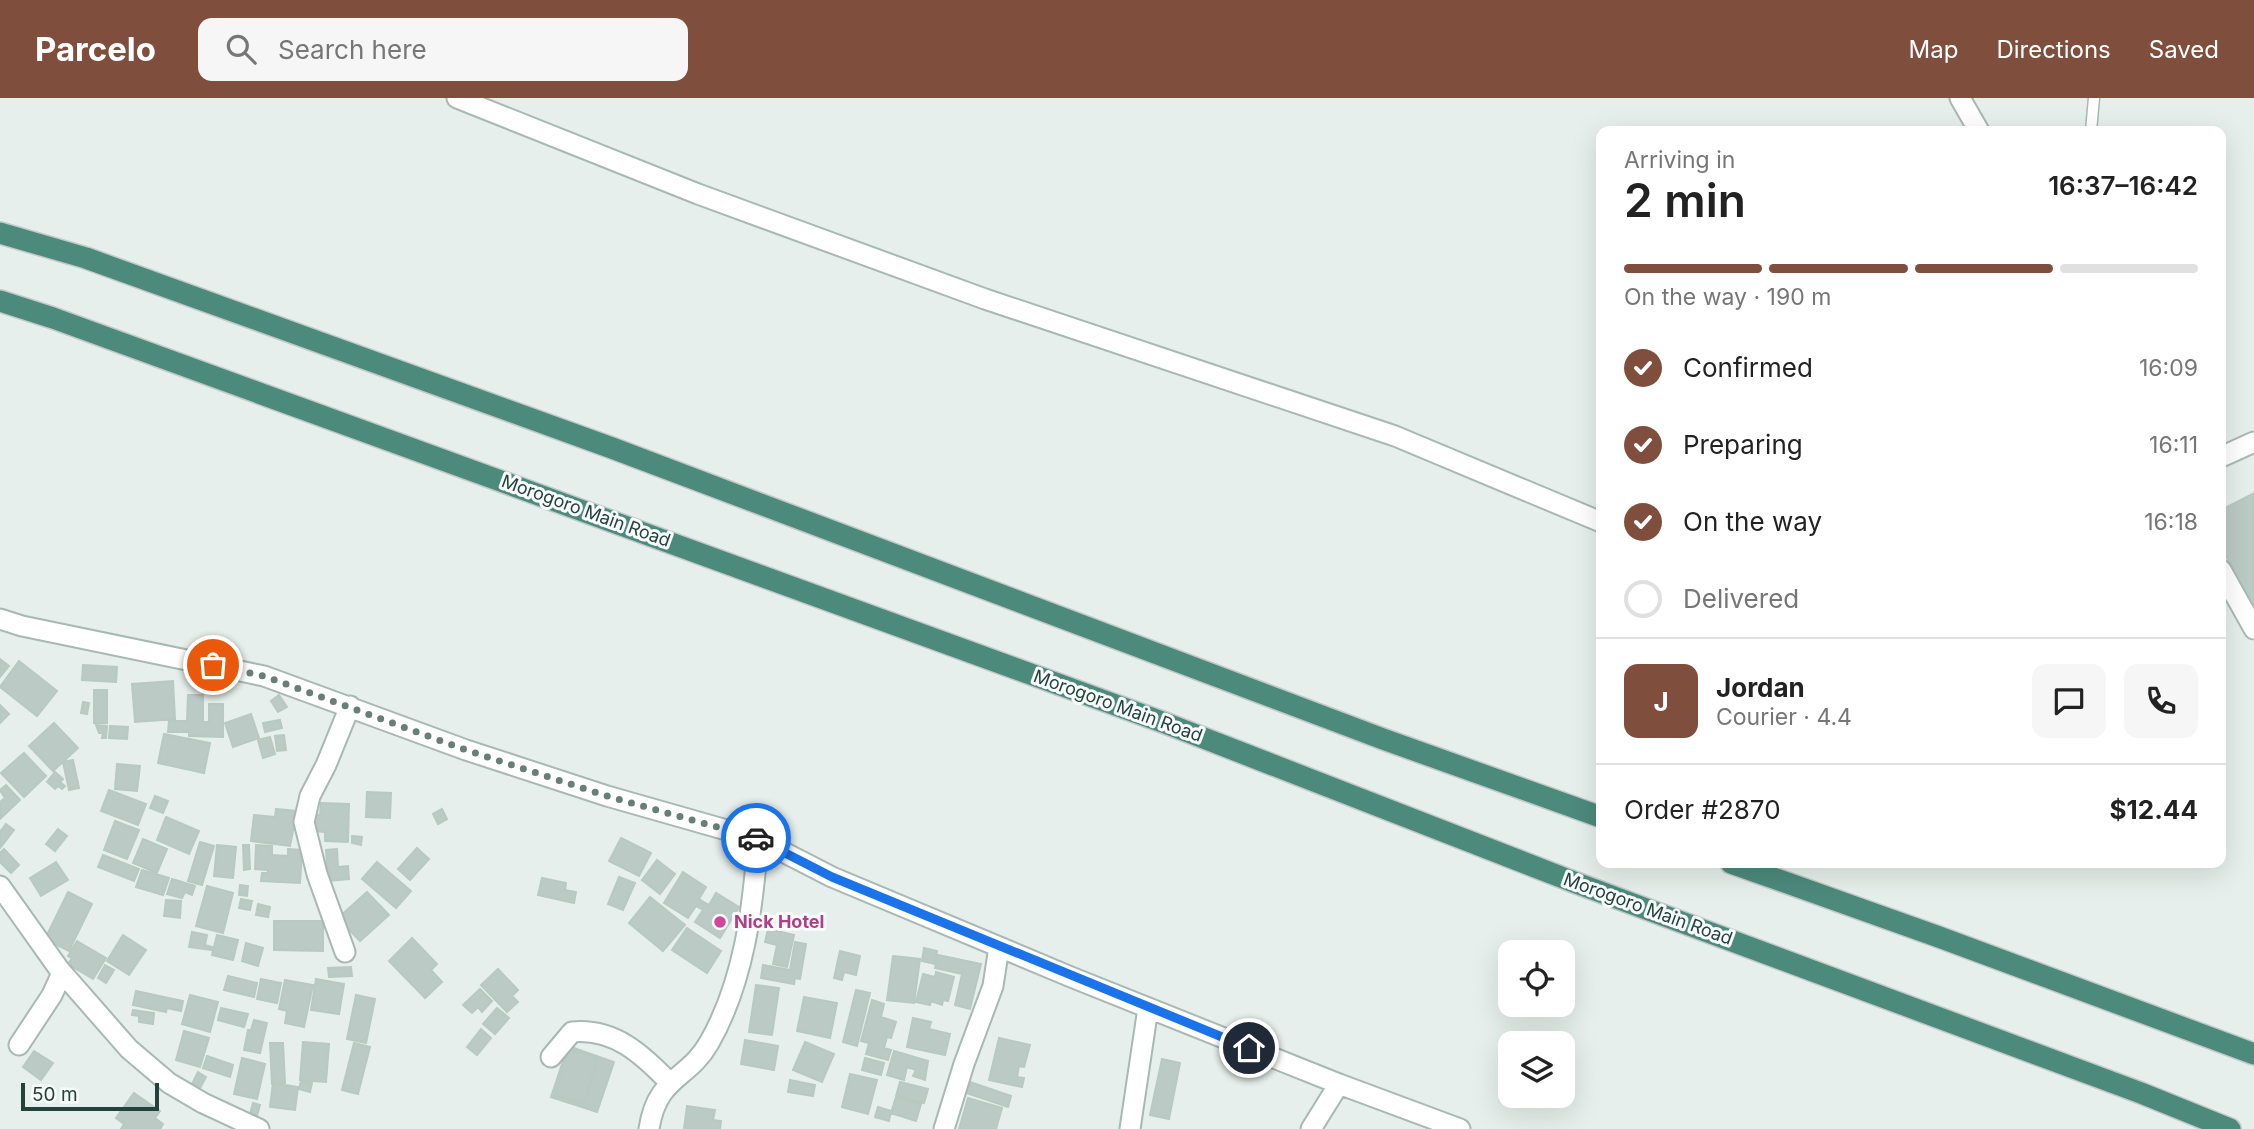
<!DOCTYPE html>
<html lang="en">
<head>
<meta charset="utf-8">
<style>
  body { margin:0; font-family:Inter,sans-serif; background:#f6f6f6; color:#222; height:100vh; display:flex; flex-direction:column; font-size:26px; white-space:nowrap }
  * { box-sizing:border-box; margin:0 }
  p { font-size:23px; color:#767676 }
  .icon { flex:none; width:38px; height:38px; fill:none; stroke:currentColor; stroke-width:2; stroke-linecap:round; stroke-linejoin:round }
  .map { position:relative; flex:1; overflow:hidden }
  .panel { position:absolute; left:1596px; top:28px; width:630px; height:742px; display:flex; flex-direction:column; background:#fff; border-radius:14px; box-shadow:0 7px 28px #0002 }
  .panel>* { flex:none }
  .buttons { position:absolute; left:1498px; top:842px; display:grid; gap:14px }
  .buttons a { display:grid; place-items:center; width:77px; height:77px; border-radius:14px; background:#fff; box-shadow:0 7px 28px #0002; font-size:35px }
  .scale { position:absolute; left:21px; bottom:18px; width:138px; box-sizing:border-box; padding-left:7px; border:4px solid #24423a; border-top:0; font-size:19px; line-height:24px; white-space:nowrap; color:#24423a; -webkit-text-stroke:5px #f7fbf9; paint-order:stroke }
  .pin { position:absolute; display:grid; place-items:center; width:60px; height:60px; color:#fff; margin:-30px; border:4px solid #fff; border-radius:50%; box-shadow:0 2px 7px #0007 }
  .courier { position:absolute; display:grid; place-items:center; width:70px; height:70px; margin:-35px; border:5px solid #1a73e8; border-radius:50%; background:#fff; color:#222; box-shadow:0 2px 9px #0007 }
  .overview em { font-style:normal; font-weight:600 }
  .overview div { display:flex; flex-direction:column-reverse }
  .overview { display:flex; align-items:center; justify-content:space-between; height:119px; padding:0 28px }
  h1 { font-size:46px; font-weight:600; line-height:52px }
  .bar { display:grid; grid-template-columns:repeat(4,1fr); gap:10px 7px; align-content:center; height:84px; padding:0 28px }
  .bar i { height:9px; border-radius:5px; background:#e0e0e0 }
  .bar .current { background:#804e3d }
  .bar p { grid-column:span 4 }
  .line { display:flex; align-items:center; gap:18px; padding:0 28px; border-top:2px solid #e0e0e0 }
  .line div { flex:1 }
  .round { display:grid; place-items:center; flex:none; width:74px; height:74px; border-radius:14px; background:#f6f6f6 }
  ol { padding:0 28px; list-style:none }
  li { display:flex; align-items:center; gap:21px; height:77px }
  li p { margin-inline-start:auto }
  li .icon { padding:7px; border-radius:50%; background:#804e3d; color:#fff; stroke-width:4 }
  li:last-child { color:#767676 }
  li i { width:38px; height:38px; border:4px solid #e0e0e0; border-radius:50% }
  header { display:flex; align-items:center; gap:42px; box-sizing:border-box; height:98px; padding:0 35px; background:#804e3d; color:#fff }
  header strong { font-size:33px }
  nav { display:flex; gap:38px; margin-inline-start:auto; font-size:24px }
  .search { width:490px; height:63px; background:#f6f6f6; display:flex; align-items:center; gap:18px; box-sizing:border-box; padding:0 24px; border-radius:14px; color:#767676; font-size:26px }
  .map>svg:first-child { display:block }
  .building { fill:#bbcac4; stroke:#b8c9c2; stroke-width:2 }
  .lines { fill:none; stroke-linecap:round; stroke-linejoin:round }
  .service-casing { stroke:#a8b8b2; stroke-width:13 }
  .minor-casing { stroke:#a8b8b2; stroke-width:23 }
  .trunk-casing { stroke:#c2cac8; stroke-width:24 }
  .service { stroke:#fff; stroke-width:10 }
  .minor { stroke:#fff; stroke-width:19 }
  .trunk { stroke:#4c8a7c; stroke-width:21 }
  .done { stroke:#687f78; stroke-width:7; stroke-dasharray:0 12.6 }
  .route { stroke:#1a73e8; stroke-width:9 }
  .hotel-dot { fill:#d1479c; stroke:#f7fbf9; stroke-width:2.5 }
  .labels { text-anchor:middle; stroke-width:6; stroke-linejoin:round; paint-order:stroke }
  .street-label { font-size:18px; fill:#24423a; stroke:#f7fbf9 }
  .hotel-label { font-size:18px; font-weight:bold; fill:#b23c85; stroke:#f7fbf9; text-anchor:start }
</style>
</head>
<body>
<header>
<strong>Parcelo</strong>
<div class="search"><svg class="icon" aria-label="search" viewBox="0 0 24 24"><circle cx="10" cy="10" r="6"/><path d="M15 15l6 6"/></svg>Search here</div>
<nav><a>Map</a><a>Directions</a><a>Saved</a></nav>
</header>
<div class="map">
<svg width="2254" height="1031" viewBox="0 0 2254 1031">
  <rect width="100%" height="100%" fill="#e6efeb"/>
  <path class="building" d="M2254 395V512L2221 448V412Z
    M0 561 9 568 0 579Z
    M19 563 57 593 37 618 0 589Z
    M83 567 117 569 116 584 82 582Z
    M173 583 175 621 135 624 132 586Z
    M94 592H107V625H94Z
    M188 597H203V624H209V606H223V639L189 638V634H168L169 623H187Z
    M279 597 287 609 278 614 271 603Z
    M83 604 89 605 87 616 81 615Z
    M0 607 9 616 0 625Z
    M251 616 259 640 233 649 225 625Z
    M280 622 282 630 265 634 263 625Z
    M54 625 78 650 53 673 29 648Z
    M96 627 107 628 106 640H102L103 635H99Z
    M110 628 128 629 127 641 109 640Z
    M164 636 210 645 204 675 158 665Z
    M284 637 286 652 277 653 275 638Z
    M270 639 275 656 263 660 258 642Z
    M24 655 46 678 24 699 1 675Z
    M73 662 79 690 69 692 63 664Z
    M117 666 140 668 137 693 115 691Z
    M55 674 63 681 60 684 65 688 62 691 58 688 55 691 47 684Z
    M6 687 20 702 1 720 0 704 5 700 0 692Z
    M109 692 146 706 138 727 101 713Z
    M367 694 391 695 390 720 366 719Z
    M155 698 168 703 163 715 150 710Z
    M321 705 349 706 348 744 325 743V734L313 733V717H320Z
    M276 711 297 713 290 748 251 743 254 717 275 719Z
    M442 711 447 721 438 726 433 716Z
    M166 719 199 733 189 756 157 742Z
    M115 723 139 732 127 761 104 752Z
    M6 726 14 732 0 750V734Z
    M58 731 67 738 55 753 46 746Z
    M352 738 362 739 361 747 352 745Z
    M621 740 651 755 639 778 609 763Z
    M143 741 167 751 157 775 133 765Z
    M200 744 214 748 202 787 188 783Z
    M217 747 236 749 233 780 214 778Z
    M243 747H249L250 771 244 772Z
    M256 747 272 748V757L288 758V751L302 752 300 785 261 783 262 775H268V772L255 771Z
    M417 750 429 761 410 782 398 771Z
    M4 751 19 767 11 775 0 764V755Z
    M337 751 338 769 348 768 349 781 328 783 326 752Z
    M103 757 139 771 134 783 98 769Z
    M657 762 675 776 660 796 642 782Z
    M56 764 68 782 41 798 30 780Z
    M377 764 411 793 396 810 362 781Z
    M142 772 169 780 163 797 136 789Z
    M683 774 706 789 699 801 709 807 716 795 739 809 720 840 695 824 703 812 696 808 688 820 664 805Z
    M619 779 635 785 623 812 608 806Z
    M542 780 566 785 565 792 576 794 574 805 538 797Z
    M172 781 195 788 192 797 185 794 182 800 167 796Z
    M240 787 248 788 247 798 239 797Z
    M207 788 233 795 223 835 196 828Z
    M68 794 92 806 69 853 45 841Z
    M367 794 389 817 360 843 338 820Z
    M650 799 685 827 663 853 629 825Z
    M241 801 252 803 250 812 239 810Z
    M166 802 181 803 180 820 164 818Z
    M258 806 270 809 268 819 256 817Z
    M274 823H323V853L274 852Z
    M687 830 721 853 707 875 672 852Z
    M768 831 794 837 787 869 773 866 777 847 765 844Z
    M192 834 207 837 205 847 212 849V852L189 849Z
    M123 837 146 852 129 877 107 863Z
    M217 837 238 842 233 862 212 857Z
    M412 840 437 866 431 872 442 884 425 900 389 863Z
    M77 843 106 860 93 881 68 866 72 860 68 858Z
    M795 844 806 846 800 881 795 880 794 886 761 880 763 867 790 872Z
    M246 845 263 850 258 868 242 863Z
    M924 850 937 853 935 866 922 863Z
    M840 853 860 858 856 877 844 874 842 882 834 880Z
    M938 857 981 866 970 911 955 907 962 876 935 870Z
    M893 858 920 861 914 905 887 902Z
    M105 867 114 872 106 885 98 880Z
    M351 869 352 878 329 879 328 870Z
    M498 871 518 892 512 898 518 904 507 914 481 887Z
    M936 874 954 879 948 903 943 902 942 907 931 903 930 907 916 904 923 876 935 879Z
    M228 878 257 885 254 899 224 892Z
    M261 881 281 885 277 905 257 901Z
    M316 881 344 886 339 916 311 912Z
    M285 882 313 887 304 929 285 925 287 913 279 911Z
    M756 887 779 890 772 937 749 934Z
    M480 891 492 903 482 914 478 909 472 915 463 907Z
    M856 892 870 895 857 948 843 944Z
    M136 893 183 903 181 913 167 910 166 914 133 907Z
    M190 897 218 904 210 934 182 926Z
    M356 897 375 901 366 945 347 941Z
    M804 899 837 905 830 940 797 933Z
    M872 902 884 906 881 919 896 924 891 940 887 939 884 950 891 952 888 962 866 956 869 945 861 943Z
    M221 910 248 916 244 929 218 922Z
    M497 910 509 920 495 936 483 926Z
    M133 912 154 915 153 926 139 924V918L132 917Z
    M913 920 931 924 929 931 950 936 945 957 907 949Z
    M254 922 267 925 260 955 244 952 248 932H251Z
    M481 931 491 940 477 957 467 949Z
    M184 933 209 940 200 969 176 962Z
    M999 940 1030 947 1024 969 1019 968 1017 979 1024 980 1022 989 989 982Z
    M745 942 778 948 774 972 741 966Z
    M303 944 329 946 326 984 300 982Z
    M805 944 834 956 822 984 793 972Z
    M270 945H283L285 985 272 986Z
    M354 945 370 949 358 996 342 992Z
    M568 948 614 964 597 1014 551 999Z
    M569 951 598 960 584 1006 555 997Z
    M34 953 53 965 41 982 23 969Z
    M894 953 928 963 925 982 913 978 916 972 907 969 904 982 887 977Z
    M207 958 233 967 230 979 203 970Z
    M242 960 265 966 257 1001 234 996Z
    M865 960 884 965 881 977 862 972Z
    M1162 961 1180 965 1169 1021 1150 1017Z
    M198 974 206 979 199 992 191 988Z
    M850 976 877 982 868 1016 842 1009Z
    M790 982 815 987 813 998 788 994Z
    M301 983 312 985 310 994 299 991Z
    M900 984 928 991 924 1005 896 998Z
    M970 984 1011 998 1008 1009 966 995Z
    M273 985 298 989 295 1012 270 1009Z
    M134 995 160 1013 155 1020 163 1026 160 1031H121L124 1026 116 1020Z
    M896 999 921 1006 916 1023 891 1015Z
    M968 1000 1002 1010 996 1031H959Z
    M253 1005 260 1007 257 1018 250 1016Z
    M687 1008 715 1012 713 1022 721 1023 720 1031H684Z
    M878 1009 891 1013 889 1023 875 1019Z"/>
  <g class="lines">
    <defs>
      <path id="service" d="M2091 33 2094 0"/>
      <path id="minor" d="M457 0 698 96 985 201 1395 338 1601 424
        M1960 0 1979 33
        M2221 359 2254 344
        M2221 472 2254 531
        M0 521 22 528 264 578 466 652 607 698 758 741 832 779 1071 879 1339 986 1460 1031
        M0 788 59 871 129 951 169 985 203 1005 259 1031
        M345 854 317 776 304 724 310 698 326 667 350 608
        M19 947 52 897 62 875
        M551 959 572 934C614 930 642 956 669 984
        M649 1031C657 978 688 982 709 945 744 884 753 810 758 741
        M944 1031 964 966 993 888 999 849
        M1130 1031 1148 910
        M1311 1031 1339 986"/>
      <path id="trunk" d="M0 135 86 160 612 350 1383 641 1601 719
        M0 203 53 220 1165 625 1579 786 2141 995 2230 1031
        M1731 765 1939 839 2254 956"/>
    </defs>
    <use href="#service" class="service-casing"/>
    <use href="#minor" class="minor-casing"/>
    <use href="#trunk" class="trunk-casing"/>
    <use href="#service" class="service"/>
    <use href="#minor" class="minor"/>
    <use href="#trunk" class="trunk"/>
  </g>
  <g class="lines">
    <path class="done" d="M213 567 264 578 466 652 607 698 756 740"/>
    <path class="route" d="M756 740 832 779 1249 950"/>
  </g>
  <circle class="hotel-dot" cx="720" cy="824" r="7"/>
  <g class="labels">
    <g class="street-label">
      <text transform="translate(586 413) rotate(20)" y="6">Morogoro Main Road</text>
      <text transform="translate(1118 608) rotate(20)" y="6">Morogoro Main Road</text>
      <text transform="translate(1648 811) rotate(20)" y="6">Morogoro Main Road</text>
    </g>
    <g class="hotel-label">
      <text x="734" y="830">Nick Hotel</text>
    </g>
  </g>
</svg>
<div class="buttons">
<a><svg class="icon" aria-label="locate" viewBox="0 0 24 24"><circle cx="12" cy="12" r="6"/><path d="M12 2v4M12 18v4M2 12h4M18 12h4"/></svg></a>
<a><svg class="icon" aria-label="layers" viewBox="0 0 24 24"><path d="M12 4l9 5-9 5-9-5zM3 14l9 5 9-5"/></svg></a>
</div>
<div class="scale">50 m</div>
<div class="pin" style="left:213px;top:567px;background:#ea580c"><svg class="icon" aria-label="bag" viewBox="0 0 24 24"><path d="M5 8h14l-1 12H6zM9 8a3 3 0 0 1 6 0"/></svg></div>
<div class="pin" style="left:1249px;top:950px;background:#1f2937"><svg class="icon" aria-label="home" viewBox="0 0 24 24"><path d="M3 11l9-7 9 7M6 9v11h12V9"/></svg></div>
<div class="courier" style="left:756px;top:740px"><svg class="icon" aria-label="car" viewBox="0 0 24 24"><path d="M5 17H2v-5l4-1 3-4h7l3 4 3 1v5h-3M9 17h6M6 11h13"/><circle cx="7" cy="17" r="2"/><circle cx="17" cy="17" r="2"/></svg></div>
<section class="panel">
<div class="overview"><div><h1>2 min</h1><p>Arriving in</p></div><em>16:37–16:42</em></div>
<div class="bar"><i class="current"></i><i class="current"></i><i class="current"></i><i></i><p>On the way · 190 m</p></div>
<ol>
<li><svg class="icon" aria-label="check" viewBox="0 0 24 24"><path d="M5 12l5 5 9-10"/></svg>Confirmed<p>16:09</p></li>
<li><svg class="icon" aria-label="check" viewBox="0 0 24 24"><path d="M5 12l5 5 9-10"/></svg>Preparing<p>16:11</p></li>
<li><svg class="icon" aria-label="check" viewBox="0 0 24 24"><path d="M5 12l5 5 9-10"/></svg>On the way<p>16:18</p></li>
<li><i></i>Delivered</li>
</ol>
<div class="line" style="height:126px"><b class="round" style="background:#804e3d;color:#fff">J</b><div><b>Jordan</b><p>Courier · 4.4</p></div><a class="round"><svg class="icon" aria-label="chat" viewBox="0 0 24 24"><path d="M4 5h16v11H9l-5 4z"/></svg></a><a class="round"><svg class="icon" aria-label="phone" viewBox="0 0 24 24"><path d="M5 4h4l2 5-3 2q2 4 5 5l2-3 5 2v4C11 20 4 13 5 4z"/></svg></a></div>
<div class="line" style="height:91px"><div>Order #2870</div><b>$12.44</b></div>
</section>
</div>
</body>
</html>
